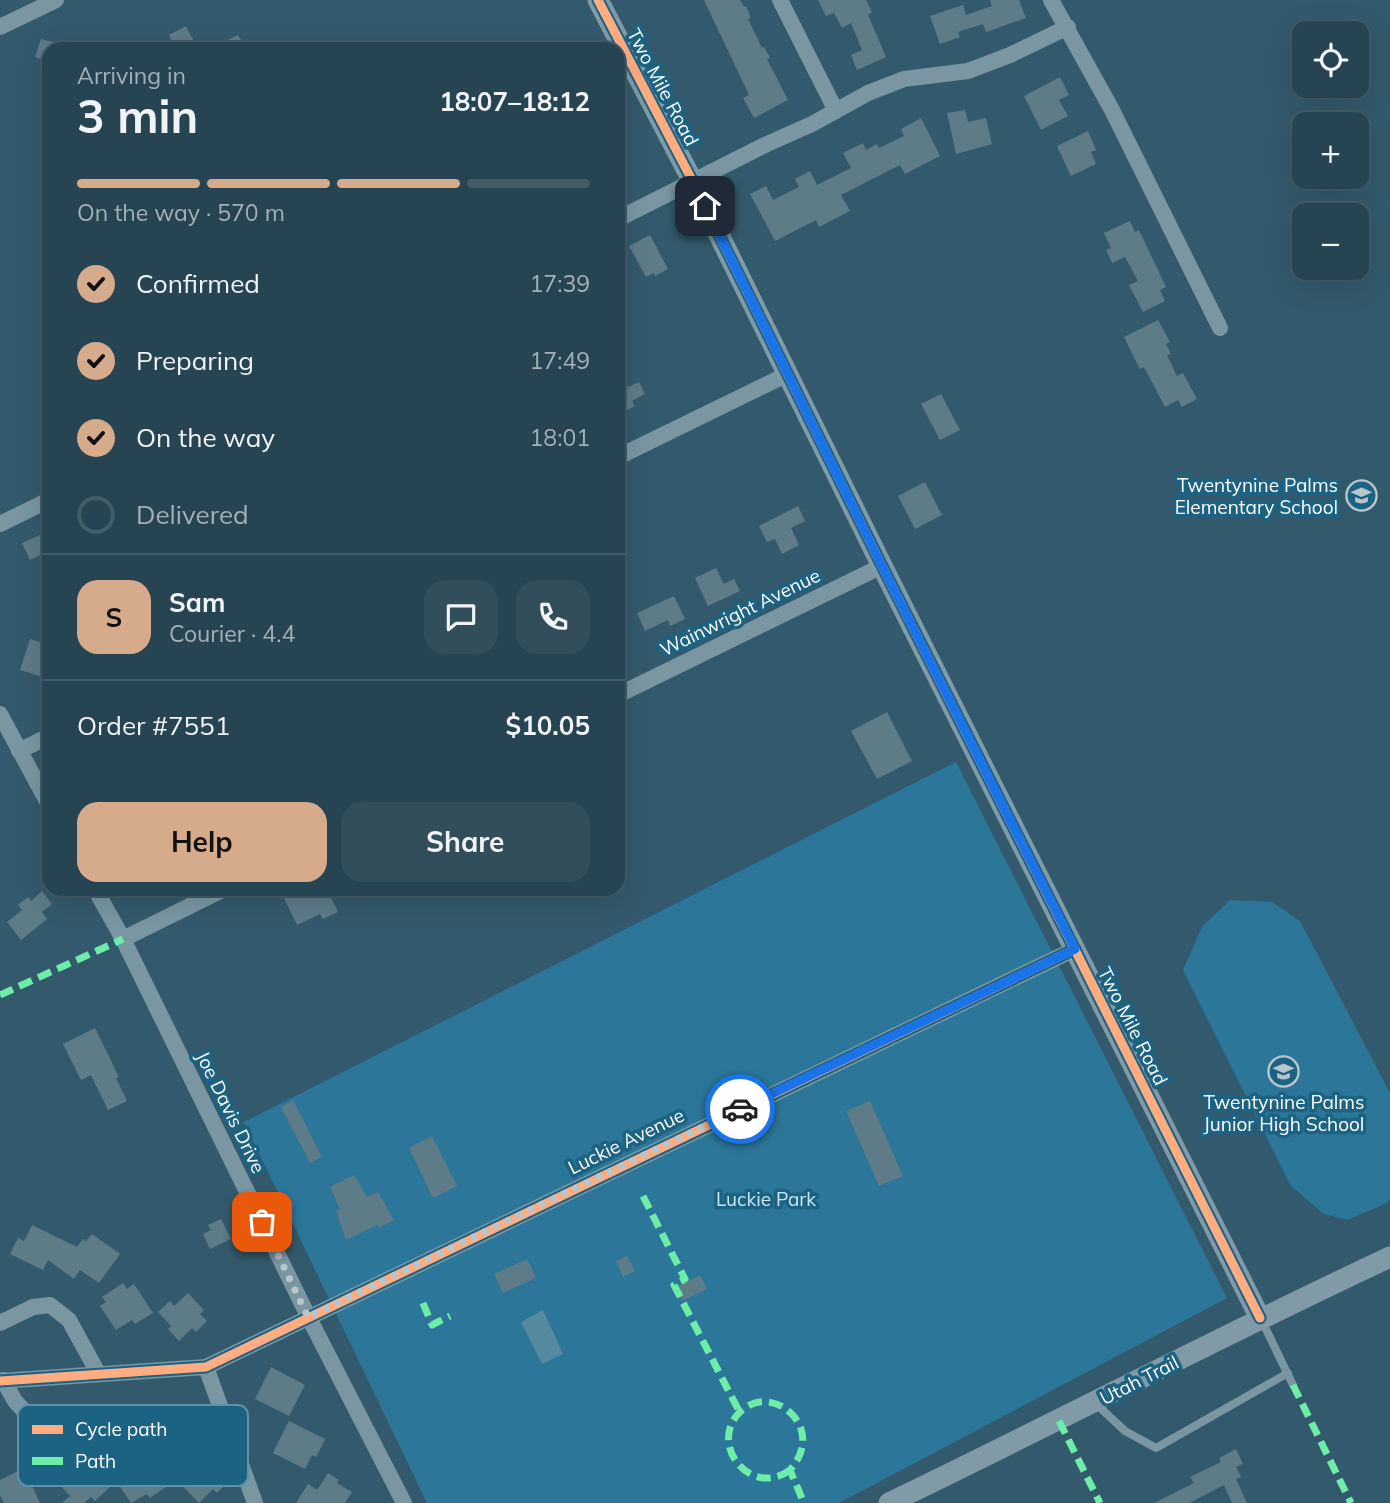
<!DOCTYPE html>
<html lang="en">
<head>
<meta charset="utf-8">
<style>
  body { margin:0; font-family:Mulish,sans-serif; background:#324e5b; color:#f1f3f6; height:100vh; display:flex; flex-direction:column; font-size:26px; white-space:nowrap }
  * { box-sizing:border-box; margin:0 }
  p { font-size:23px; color:#a4b0b7 }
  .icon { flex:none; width:38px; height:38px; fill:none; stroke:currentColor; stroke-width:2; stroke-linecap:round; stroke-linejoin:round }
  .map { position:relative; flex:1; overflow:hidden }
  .details { position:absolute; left:42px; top:42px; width:583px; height:854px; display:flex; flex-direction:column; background:#264451; border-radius:21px; box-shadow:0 7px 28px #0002,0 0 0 2px #425c68 }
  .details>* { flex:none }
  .fabs { position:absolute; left:1292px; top:21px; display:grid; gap:14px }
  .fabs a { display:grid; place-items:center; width:77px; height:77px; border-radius:14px; background:#264451; box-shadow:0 7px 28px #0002,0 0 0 2px #425c68; font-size:35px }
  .pin { position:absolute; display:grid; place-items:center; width:60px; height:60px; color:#fff; margin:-30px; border-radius:14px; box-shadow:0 4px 10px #0006 }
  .courier { position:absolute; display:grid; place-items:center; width:70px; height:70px; margin:-35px; border:5px solid #1a73e8; border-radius:50%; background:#fff; color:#222; box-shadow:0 2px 9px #0007 }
  .summary em { font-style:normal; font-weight:700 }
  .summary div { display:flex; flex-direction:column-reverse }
  .summary { display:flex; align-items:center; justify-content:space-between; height:119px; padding:0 35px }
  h1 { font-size:46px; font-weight:700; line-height:52px }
  .bar { display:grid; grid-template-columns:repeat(4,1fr); gap:10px 7px; align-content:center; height:84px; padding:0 35px }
  .bar i { height:9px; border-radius:5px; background:#425c68 }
  .bar .on { background:#d6ab8b }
  .bar p { grid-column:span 4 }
  .line { display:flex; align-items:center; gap:18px; padding:0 35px; border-top:2px solid #425c68 }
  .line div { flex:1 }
  .round { display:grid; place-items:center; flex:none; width:74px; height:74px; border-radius:21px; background:#324e5b }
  ol { padding:0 35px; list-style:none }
  li { display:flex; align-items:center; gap:21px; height:77px }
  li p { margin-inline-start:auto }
  li .icon { padding:7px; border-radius:50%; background:#d6ab8b; color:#111; stroke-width:4 }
  li:last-child { color:#a4b0b7 }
  li i { width:38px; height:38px; border:4px solid #425c68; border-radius:50% }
  .cta { display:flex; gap:14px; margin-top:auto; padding:14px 35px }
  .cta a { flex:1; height:80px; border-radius:21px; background:#d6ab8b; color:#111; font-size:28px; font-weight:700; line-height:80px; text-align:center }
  .cta a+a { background:#324e5b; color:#f1f3f6 }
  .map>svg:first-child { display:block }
  .green { fill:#2c7799 }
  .water { fill:#5789a1 }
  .building { fill:#5e7b88 }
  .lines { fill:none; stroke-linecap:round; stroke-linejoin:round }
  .lane { stroke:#7996a2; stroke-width:8 }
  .street { stroke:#7996a2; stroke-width:16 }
  .secondary { stroke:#809ba7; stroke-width:21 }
  .quiet { stroke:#6deda7; stroke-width:7; stroke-dasharray:14 7; stroke-linecap:butt }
  .cycleway-casing { stroke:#1c6283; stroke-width:13 }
  .cycleway { stroke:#ffac80; stroke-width:9 }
  .done { stroke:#b8c5cc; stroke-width:7; stroke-dasharray:0 12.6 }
  .route { stroke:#1a73e8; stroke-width:9 }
  .labels { text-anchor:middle; stroke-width:7; stroke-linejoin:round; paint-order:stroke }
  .street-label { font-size:19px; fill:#fff; stroke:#1c6283 }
  .poi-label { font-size:19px; fill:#fff; stroke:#1c6283; text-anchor:end }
  .park-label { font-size:19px; fill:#c6e8f8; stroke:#1c6283 }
  .key { fill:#1c6283; stroke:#6091a8; stroke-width:2 }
  .key-label { font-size:19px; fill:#fff }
</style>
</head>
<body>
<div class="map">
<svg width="1390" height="1503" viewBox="0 0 1390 1503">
  <rect width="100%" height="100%" fill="#335a6c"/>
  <path class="green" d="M956 762 1227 1298 839 1503H427L244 1122Z
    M1230 900 1272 902 1300 921 1390 1093V1199L1387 1203 1347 1220 1324 1214 1291 1186 1183 970 1202 927Z"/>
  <path class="water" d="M543 1310 563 1354 542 1364 521 1322Z"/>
  <path class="building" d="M704 0H740L744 7 746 6 751 18 748 19 762 48 764 47 770 58 767 59 788 100 754 118 743 98 749 95Z
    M818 0H866L872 12 868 15 886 57 857 70 851 55 862 50 851 23 842 28 834 13 826 16Z
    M990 0H1019L1026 18 986 32 983 24 958 32 960 37 940 44 930 16 963 5 966 15 992 6Z
    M186 26 189 32 198 49H181L178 43 174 46 169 35Z
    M238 35 246 49H210Z
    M41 39 53 42 47 61 35 57Z
    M1060 77 1069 95 1059 100 1068 116 1041 130 1024 96Z
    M965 110 968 122 986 118 992 144 956 154 947 113Z
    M921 118 940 156 905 174 900 165 841 195 850 211 819 227 816 220 775 241 750 194 766 186 773 200 799 187 795 179 810 171 817 185 851 168 843 153 863 143 866 150 877 144 879 148 904 136 901 129Z
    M1088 131 1096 150 1091 152 1096 164 1071 176 1057 146Z
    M1130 221 1135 232 1139 230 1166 287 1160 290 1165 301 1143 312 1129 285 1138 281 1125 257 1112 263 1106 250 1111 248 1104 233Z
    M650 235 668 269 655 276 654 273 646 277 629 246Z
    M1158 320 1170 342 1166 344 1171 354 1167 355 1177 376 1183 373 1197 399 1182 407 1178 400 1165 407 1144 367 1140 369 1124 337Z
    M618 367 628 387 639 382 645 394 632 401 635 406 618 415Z
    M941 394 960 430 940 440 921 404Z
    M925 482 942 515 915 529 898 496Z
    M798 506 805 521 791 528 799 545 782 554 775 539 767 542 759 526Z
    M49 531V551L30 560 22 543Z
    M716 568 724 584 734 579 740 591 708 606 695 578Z
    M674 596 685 619 670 626 668 620 645 631 637 613Z
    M30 639 49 645V679L20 670Z
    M887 712 912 761 877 779 851 731Z
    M293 889H327L338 912 323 919 320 914 297 925 282 894Z
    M42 891 52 904 42 912 47 919 21 940 7 922 22 910 18 905 28 897 31 901Z
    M95 1028 119 1077 116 1078 127 1101 108 1110 91 1075 81 1080 63 1044Z
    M293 1100 322 1157 310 1163 281 1107Z
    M870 1101 903 1176 879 1186 846 1111Z
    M432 1136 457 1186 433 1198 409 1148Z
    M354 1175 367 1197 378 1192 394 1220 379 1228 377 1225 346 1240 336 1211 340 1209 330 1187Z
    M221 1219 231 1239 210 1249 203 1234 211 1230 208 1225Z
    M32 1225 77 1247 83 1239 86 1241 92 1234 120 1254 99 1283 80 1270 74 1279 48 1260 43 1270 10 1254 18 1238 24 1241Z
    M627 1256 635 1271 623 1277 616 1261Z
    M527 1259 536 1278 503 1293 494 1274Z
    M700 1275 707 1289 682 1301 675 1288Z
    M123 1283 127 1289 134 1284 153 1313 135 1324 132 1320 116 1330 100 1306 106 1302 102 1297Z
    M188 1293 204 1310 200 1314 207 1321 196 1332 192 1328 179 1341 168 1329 171 1326 158 1312 170 1301 174 1306Z
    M271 1367 305 1385 289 1416 255 1399Z
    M289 1421 325 1439 316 1457 312 1455 305 1469 273 1453Z
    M1236 1449 1243 1464 1236 1467 1241 1477 1236 1479 1247 1503H1232L1224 1485 1189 1503H1154L1194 1483 1190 1477 1221 1462 1219 1458Z
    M209 1454 219 1464 214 1469 227 1483 217 1493 213 1489 199 1503 174 1477 197 1455 202 1460Z
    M31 1456 43 1481 32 1486 40 1503H4L0 1495V1480L20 1470 17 1463Z
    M146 1457 167 1486 150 1498 147 1494 131 1503 116 1481 95 1501 91 1497 84 1503H62L70 1496 57 1482 83 1458 103 1480 127 1463 131 1468Z
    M328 1473 339 1480 337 1483 352 1492 345 1503H296L308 1484 317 1490Z"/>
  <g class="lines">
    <path class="lane" d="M1262 1321 1293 1385
      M1095 1403 1125 1431 1156 1448 1288 1373"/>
    <path class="street" d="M780 0 836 111
      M1051 0 1112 110 1220 328
      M0 27 56 0
      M618 219 767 144 812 124 868 93 904 79 968 71 1010 55 1068 27
      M618 457 788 374
      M0 524 49 500
      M618 695 882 566
      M0 714 49 805
      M19 751 49 736
      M95 889 123 939 308 1316 404 1503
      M123 939 224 889
      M0 1323 33 1307 50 1305 69 1320 98 1373
      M206 1367 255 1503
      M3 1380 15 1401 35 1423 58 1425 225 1418
      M0 1381 206 1367 1075 949"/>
    <path class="secondary" d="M598 0 693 182 882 566 1260 1318
      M889 1503C1057 1422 1221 1336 1390 1257"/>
    <path class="quiet" d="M0 995 123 939
      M643 1196 685 1279 674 1285 740 1413
      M423 1303 432 1325 450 1316
      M1293 1385 1351 1503
      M1059 1421 1100 1503
      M790 1470C752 1498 709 1447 738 1414 769 1379 829 1426 790 1470L804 1503"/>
    <defs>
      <path id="cycleway" d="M598 0 693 182 882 566 1260 1318
        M0 1381 206 1367 1075 949"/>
    </defs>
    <use href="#cycleway" class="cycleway-casing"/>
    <use href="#cycleway" class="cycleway"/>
  </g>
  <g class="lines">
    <path class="done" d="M262 1222 308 1317 740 1109"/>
    <path class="route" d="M705 206 882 566 1075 949 740 1109"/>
  </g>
  <defs>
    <symbol id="school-ring" viewBox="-11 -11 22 22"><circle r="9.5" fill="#1c6283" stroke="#b8c5cc" stroke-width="1.5"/><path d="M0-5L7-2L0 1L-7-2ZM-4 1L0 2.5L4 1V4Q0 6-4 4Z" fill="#b8c5cc"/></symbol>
  </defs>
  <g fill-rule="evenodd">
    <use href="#school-ring" x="1344" y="478" width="35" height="35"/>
    <use href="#school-ring" x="1266" y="1054" width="35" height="35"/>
  </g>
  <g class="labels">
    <g class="street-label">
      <text transform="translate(663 87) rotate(62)" y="7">Two Mile Road</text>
      <text transform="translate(740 612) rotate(-26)" y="7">Wainwright Avenue</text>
      <text transform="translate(1133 1026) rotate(63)" y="7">Two Mile Road</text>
      <text transform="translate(231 1112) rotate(64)" y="7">Joe Davis Drive</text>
      <text transform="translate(626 1141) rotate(-26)" y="7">Luckie Avenue</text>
      <text transform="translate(1139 1380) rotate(-27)" y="7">Utah Trail</text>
    </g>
    <g class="poi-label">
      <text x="1338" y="492">Twentynine Palms<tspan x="1338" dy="22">Elementary School</tspan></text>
      <text x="1284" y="1109" text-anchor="middle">Twentynine Palms<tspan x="1284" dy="22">Junior High School</tspan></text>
    </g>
    <g class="park-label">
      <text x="766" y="1206">Luckie Park</text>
    </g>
  </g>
  <rect x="18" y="1405" width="230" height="81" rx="10" class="key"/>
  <rect x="32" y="1425" width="31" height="9" fill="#ffac80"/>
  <rect x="32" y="1457" width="31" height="8" fill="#6deda7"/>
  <g class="key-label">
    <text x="75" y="1436">Cycle path</text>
    <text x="75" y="1468">Path</text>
  </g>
</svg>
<div class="fabs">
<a><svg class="icon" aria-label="locate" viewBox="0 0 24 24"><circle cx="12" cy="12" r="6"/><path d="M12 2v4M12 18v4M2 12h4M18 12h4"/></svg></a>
<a>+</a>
<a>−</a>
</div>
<div class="pin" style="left:262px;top:1222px;background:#ea580c"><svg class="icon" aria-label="bag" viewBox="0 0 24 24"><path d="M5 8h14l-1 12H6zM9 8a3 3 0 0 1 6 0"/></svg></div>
<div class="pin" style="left:705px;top:206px;background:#1f2937"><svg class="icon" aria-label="home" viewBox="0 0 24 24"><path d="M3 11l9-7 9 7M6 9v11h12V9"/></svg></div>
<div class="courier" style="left:740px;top:1109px"><svg class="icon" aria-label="car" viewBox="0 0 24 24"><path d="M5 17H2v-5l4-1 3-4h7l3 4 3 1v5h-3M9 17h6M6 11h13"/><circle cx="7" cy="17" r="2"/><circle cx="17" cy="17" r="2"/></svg></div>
<section class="details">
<div class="summary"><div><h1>3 min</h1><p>Arriving in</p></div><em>18:07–18:12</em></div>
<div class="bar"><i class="on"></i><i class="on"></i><i class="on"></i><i></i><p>On the way · 570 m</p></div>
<ol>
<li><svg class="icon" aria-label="check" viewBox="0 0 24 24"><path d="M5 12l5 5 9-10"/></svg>Confirmed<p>17:39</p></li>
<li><svg class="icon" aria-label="check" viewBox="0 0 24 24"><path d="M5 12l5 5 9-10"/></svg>Preparing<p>17:49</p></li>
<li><svg class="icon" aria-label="check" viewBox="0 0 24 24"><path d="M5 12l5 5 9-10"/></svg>On the way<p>18:01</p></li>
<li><i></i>Delivered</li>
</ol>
<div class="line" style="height:126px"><b class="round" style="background:#d6ab8b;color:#111">S</b><div><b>Sam</b><p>Courier · 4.4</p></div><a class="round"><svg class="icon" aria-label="chat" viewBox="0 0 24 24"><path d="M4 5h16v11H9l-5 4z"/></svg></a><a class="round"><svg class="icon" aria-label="phone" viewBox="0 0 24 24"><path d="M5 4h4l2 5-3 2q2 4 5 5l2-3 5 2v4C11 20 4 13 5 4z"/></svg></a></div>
<div class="line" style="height:91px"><div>Order #7551</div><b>$10.05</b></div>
<div class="cta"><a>Help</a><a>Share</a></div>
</section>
</div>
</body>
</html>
